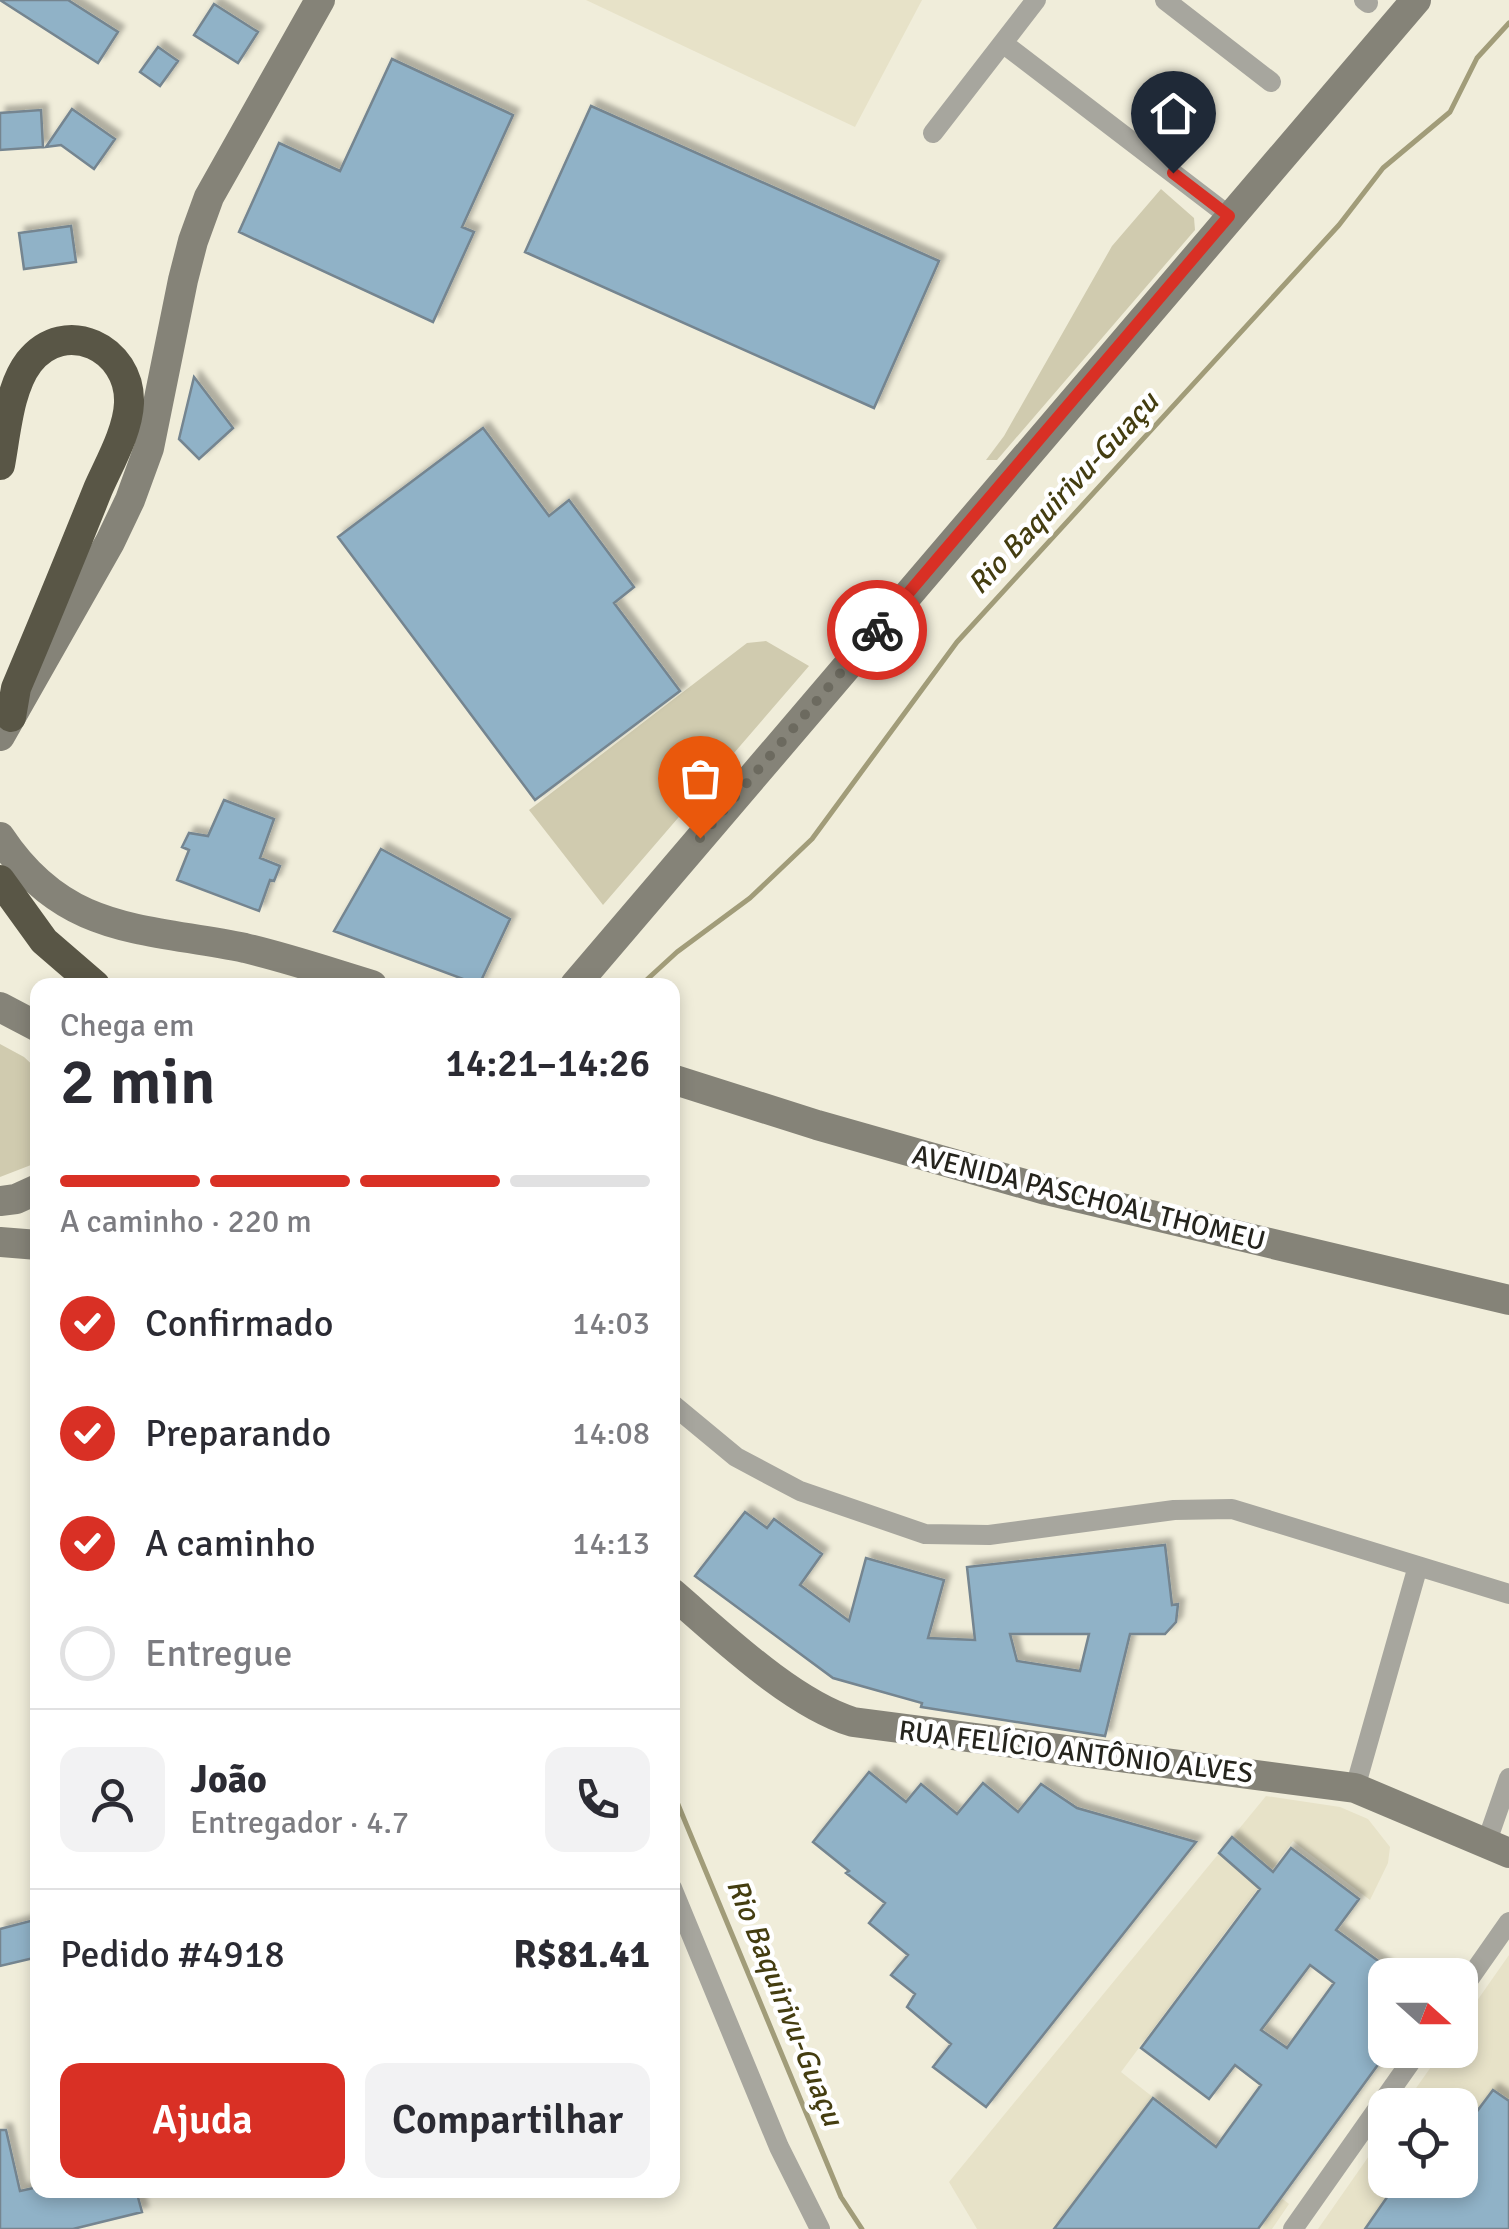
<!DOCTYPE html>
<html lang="pt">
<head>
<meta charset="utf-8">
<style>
  body { margin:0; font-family:Signika,sans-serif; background:#f2f2f3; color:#2b2b33; height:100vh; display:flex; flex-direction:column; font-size:38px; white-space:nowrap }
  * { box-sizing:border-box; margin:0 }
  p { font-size:32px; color:#7c7c81 }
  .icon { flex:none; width:55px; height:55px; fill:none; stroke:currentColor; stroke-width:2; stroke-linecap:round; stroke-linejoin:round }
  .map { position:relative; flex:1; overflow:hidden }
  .details { position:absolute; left:30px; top:978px; width:650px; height:1220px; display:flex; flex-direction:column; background:#fff; border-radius:20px; box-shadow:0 5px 15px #0003 }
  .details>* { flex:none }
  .needle { width:65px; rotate:111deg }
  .fabs { position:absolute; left:1368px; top:1958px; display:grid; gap:20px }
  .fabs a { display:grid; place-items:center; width:110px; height:110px; border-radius:20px; background:#fff; box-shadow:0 5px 15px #0003; font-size:50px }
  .pin { position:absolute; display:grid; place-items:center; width:85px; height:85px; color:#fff; margin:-102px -42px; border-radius:50% 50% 50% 0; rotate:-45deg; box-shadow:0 0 10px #0007 }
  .pin .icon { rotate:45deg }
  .courier { position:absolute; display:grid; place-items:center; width:100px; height:100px; margin:-50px; border:8px solid #d93025; border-radius:50%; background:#fff; color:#222; box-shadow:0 2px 12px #0007 }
  .overview em { font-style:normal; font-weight:600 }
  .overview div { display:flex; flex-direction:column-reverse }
  .overview { display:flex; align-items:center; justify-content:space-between; height:170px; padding:0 30px }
  h1 { font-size:65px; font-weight:600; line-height:75px }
  .bar { display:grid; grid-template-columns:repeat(4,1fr); gap:15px 10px; align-content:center; height:120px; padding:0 30px }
  .bar i { height:12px; border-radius:8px; background:#e1e1e2 }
  .bar .on { background:#d93025 }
  .bar p { grid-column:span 4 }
  .line { display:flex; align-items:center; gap:25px; padding:0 30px; border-top:2px solid #e1e1e2 }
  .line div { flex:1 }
  .round { display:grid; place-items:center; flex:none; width:105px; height:105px; border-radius:20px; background:#f2f2f3 }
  ol { padding:0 30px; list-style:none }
  li { display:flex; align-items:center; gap:30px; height:110px }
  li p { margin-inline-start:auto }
  li .icon { padding:10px; border-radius:50%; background:#d93025; color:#fff; stroke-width:4 }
  li:last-child { color:#7c7c81 }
  li i { width:55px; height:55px; border:5px solid #e1e1e2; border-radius:50% }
  .action { display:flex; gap:20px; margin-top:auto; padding:20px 30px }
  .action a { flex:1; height:115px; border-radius:20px; background:#d93025; color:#fff; font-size:40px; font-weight:600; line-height:115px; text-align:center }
  .action a+a { background:#f2f2f3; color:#2b2b33 }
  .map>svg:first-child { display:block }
  .built { fill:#e7e2c8 }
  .green { fill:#d0cbaf }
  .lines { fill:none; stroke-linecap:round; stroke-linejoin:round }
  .stream { stroke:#a19c79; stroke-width:5 }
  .building { fill:#90b2c7; stroke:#748590; stroke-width:2.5; fill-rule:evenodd; filter:url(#shadow) }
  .street { stroke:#a7a69e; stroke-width:20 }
  .secondary { stroke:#858378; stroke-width:30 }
  .highway { stroke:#595646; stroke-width:30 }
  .done { stroke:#6c6a5f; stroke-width:10; stroke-dasharray:0 18 }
  .route { stroke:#d93025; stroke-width:12 }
  .labels { text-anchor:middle; stroke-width:9; stroke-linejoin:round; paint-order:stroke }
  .street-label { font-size:28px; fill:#25241d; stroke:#fff }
  .water-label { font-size:30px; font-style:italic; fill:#443d10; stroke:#fff }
</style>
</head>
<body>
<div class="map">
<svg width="1509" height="2229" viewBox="0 0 1509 2229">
  <defs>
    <filter id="shadow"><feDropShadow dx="6" dy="-6" stdDeviation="2.5" flood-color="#0004"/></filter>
  </defs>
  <rect width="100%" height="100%" fill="#f0edda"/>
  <path class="built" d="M586 0H922L855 127Z
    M1266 1796 1340 1807 1368 1819 1390 1847 1388 1863 1370 1900 1293 1841 1121 2072 1289 2204 1272 2229H977L949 2182Z
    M1509 1955V2229H1318L1385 2133V2180H1460V2105H1404L1443 2050H1460V2025Z"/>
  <path class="green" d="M1161 189 1194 218 1195 230 997 460H986L1004 436 1112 246Z
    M766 641 809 666 603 905 529 810 747 643Z
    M0 1044 24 1057 38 1070 37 1158 31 1165 0 1177Z"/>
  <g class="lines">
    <path class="stream" d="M641 985 677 952 750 898 812 839 957 642 1339 225 1383 168 1450 112 1477 58 1509 23
      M672 1790 841 2197 862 2229"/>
  </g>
  <path class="building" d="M0 0H68L118 32 98 63Z
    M214 4 258 32 238 63 194 35Z
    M158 47 178 61 160 86 140 72Z
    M392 59 513 115 462 227 474 232 433 322 239 232 279 143 340 171Z
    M591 106 939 261 874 408 525 252Z
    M72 109 115 139 94 169 61 145 46 147Z
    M41 110 43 147 0 150V113Z
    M71 226 76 262 24 269 19 233Z
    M194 377 233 428 199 459 179 439Z
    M483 428 549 516 569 500 634 587 614 603 680 691 535 800 338 537Z
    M224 800 274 819 260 858 280 866 274 881 270 880 259 911 177 880 189 850 182 847 189 833 208 836Z
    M381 849 510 919 479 985 334 931Z
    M745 1512 767 1528 774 1519 822 1554 800 1585 849 1621 866 1558 944 1580 928 1638 975 1640 967 1567 1165 1545 1172 1605 1178 1604 1176 1622 1165 1634H1130L1105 1736 921 1707 922 1703 833 1678 695 1576ZM1010 1634H1089L1080 1671 1017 1661Z
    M869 1772 906 1802 921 1784 957 1814 983 1783 1018 1812 1041 1784 1077 1808 1196 1842 986 2107 933 2067 951 2044 907 2007 915 1994 891 1975 908 1955 869 1923 885 1903 846 1873 849 1871 813 1842Z
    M1232 1837 1273 1872 1291 1848 1359 1899 1336 1930 1385 1966V2055L1258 2229H1054L1153 2098 1216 2147 1261 2085 1235 2065 1209 2099 1141 2048 1260 1889 1219 1853ZM1310 1965 1334 1983 1287 2048 1261 2030Z
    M38 1919V1957L0 1966V1929Z
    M1493 2090 1509 2101V2229H1365L1399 2180H1460V2134Z
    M0 2130H6L20 2191 38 2187V2190H136L142 2212 73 2229H0Z"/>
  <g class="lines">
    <path class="street" d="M1165 0 1271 82
      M1364 0 1368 3
      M1004 44 1229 216
      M933 133 1036 0
      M672 1404 736 1457 800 1491 925 1534 989 1535 1174 1510 1232 1509 1509 1594
      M1355 1788 1418 1566
      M1486 1844 1509 1778
      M672 1888 779 2147 820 2229
      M1460 1992 1509 1922
      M1293 2229 1419 2050"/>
    <path class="secondary" d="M0 736 110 542 130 500 149 448 183 280 193 241 209 197 320 0
      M0 837C65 935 143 927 245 948 288 958 329 972 372 985
      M575 985 1416 0
      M0 1007 38 1027
      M672 1079 817 1125 1046 1190 1509 1300
      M0 1201 16 1199 38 1189
      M0 1242 38 1245
      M672 1593C721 1635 791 1703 853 1722L1355 1788 1509 1853"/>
    <path class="highway" d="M0 465C6 433 9 388 29 362 65 316 131 348 129 403 128 431 109 464 98 489 71 556 44 622 16 688L11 717
      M0 880 44 941 95 985"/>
  </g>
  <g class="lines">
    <path class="done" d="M700 838 877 630"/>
    <path class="route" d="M877 630 1229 216 1173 173"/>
  </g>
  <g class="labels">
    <g class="street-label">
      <text transform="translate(1089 1197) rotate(14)" y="10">AVENIDA PASCHOAL THOMEU</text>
      <text transform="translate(1076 1751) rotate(7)" y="10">RUA FELÍCIO ANTÔNIO ALVES</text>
    </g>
    <g class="water-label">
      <text transform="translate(1063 493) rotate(-47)" y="10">Rio Baquirivu-Guaçu</text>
      <text transform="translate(785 2002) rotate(68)" y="10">Rio Baquirivu-Guaçu</text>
    </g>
  </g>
</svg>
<div class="fabs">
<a><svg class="needle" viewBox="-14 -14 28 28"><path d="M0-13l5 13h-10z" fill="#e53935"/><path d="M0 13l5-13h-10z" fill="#7c7c81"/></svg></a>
<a><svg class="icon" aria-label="locate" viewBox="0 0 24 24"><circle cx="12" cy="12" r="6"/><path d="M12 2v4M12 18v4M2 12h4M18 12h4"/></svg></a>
</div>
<div class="pin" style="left:700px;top:838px;background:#ea580c"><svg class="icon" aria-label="bag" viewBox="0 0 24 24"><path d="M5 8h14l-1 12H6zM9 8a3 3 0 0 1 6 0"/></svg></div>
<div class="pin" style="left:1173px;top:173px;background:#1f2937"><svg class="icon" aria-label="home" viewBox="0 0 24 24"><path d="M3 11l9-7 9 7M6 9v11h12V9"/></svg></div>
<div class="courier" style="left:877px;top:630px"><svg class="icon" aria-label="bike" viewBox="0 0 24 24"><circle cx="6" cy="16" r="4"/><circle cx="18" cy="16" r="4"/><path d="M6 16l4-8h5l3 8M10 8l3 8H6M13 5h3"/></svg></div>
<section class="details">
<div class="overview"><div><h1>2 min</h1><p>Chega em</p></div><em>14:21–14:26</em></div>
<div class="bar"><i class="on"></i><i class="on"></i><i class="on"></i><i></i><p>A caminho · 220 m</p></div>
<ol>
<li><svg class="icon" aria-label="check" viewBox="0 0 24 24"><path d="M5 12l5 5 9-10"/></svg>Confirmado<p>14:03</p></li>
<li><svg class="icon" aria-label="check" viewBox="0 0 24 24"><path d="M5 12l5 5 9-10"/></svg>Preparando<p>14:08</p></li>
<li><svg class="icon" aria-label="check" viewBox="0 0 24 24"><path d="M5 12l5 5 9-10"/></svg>A caminho<p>14:13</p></li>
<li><i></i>Entregue</li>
</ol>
<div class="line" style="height:180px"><a class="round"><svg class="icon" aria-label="person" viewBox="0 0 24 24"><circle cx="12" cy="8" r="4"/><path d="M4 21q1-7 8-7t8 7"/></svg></a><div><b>João</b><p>Entregador · 4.7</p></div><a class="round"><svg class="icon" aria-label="phone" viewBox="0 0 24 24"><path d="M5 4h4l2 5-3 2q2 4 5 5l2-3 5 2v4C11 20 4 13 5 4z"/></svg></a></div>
<div class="line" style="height:130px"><div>Pedido #4918</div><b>R$81.41</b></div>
<div class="action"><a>Ajuda</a><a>Compartilhar</a></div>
</section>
</div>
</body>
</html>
